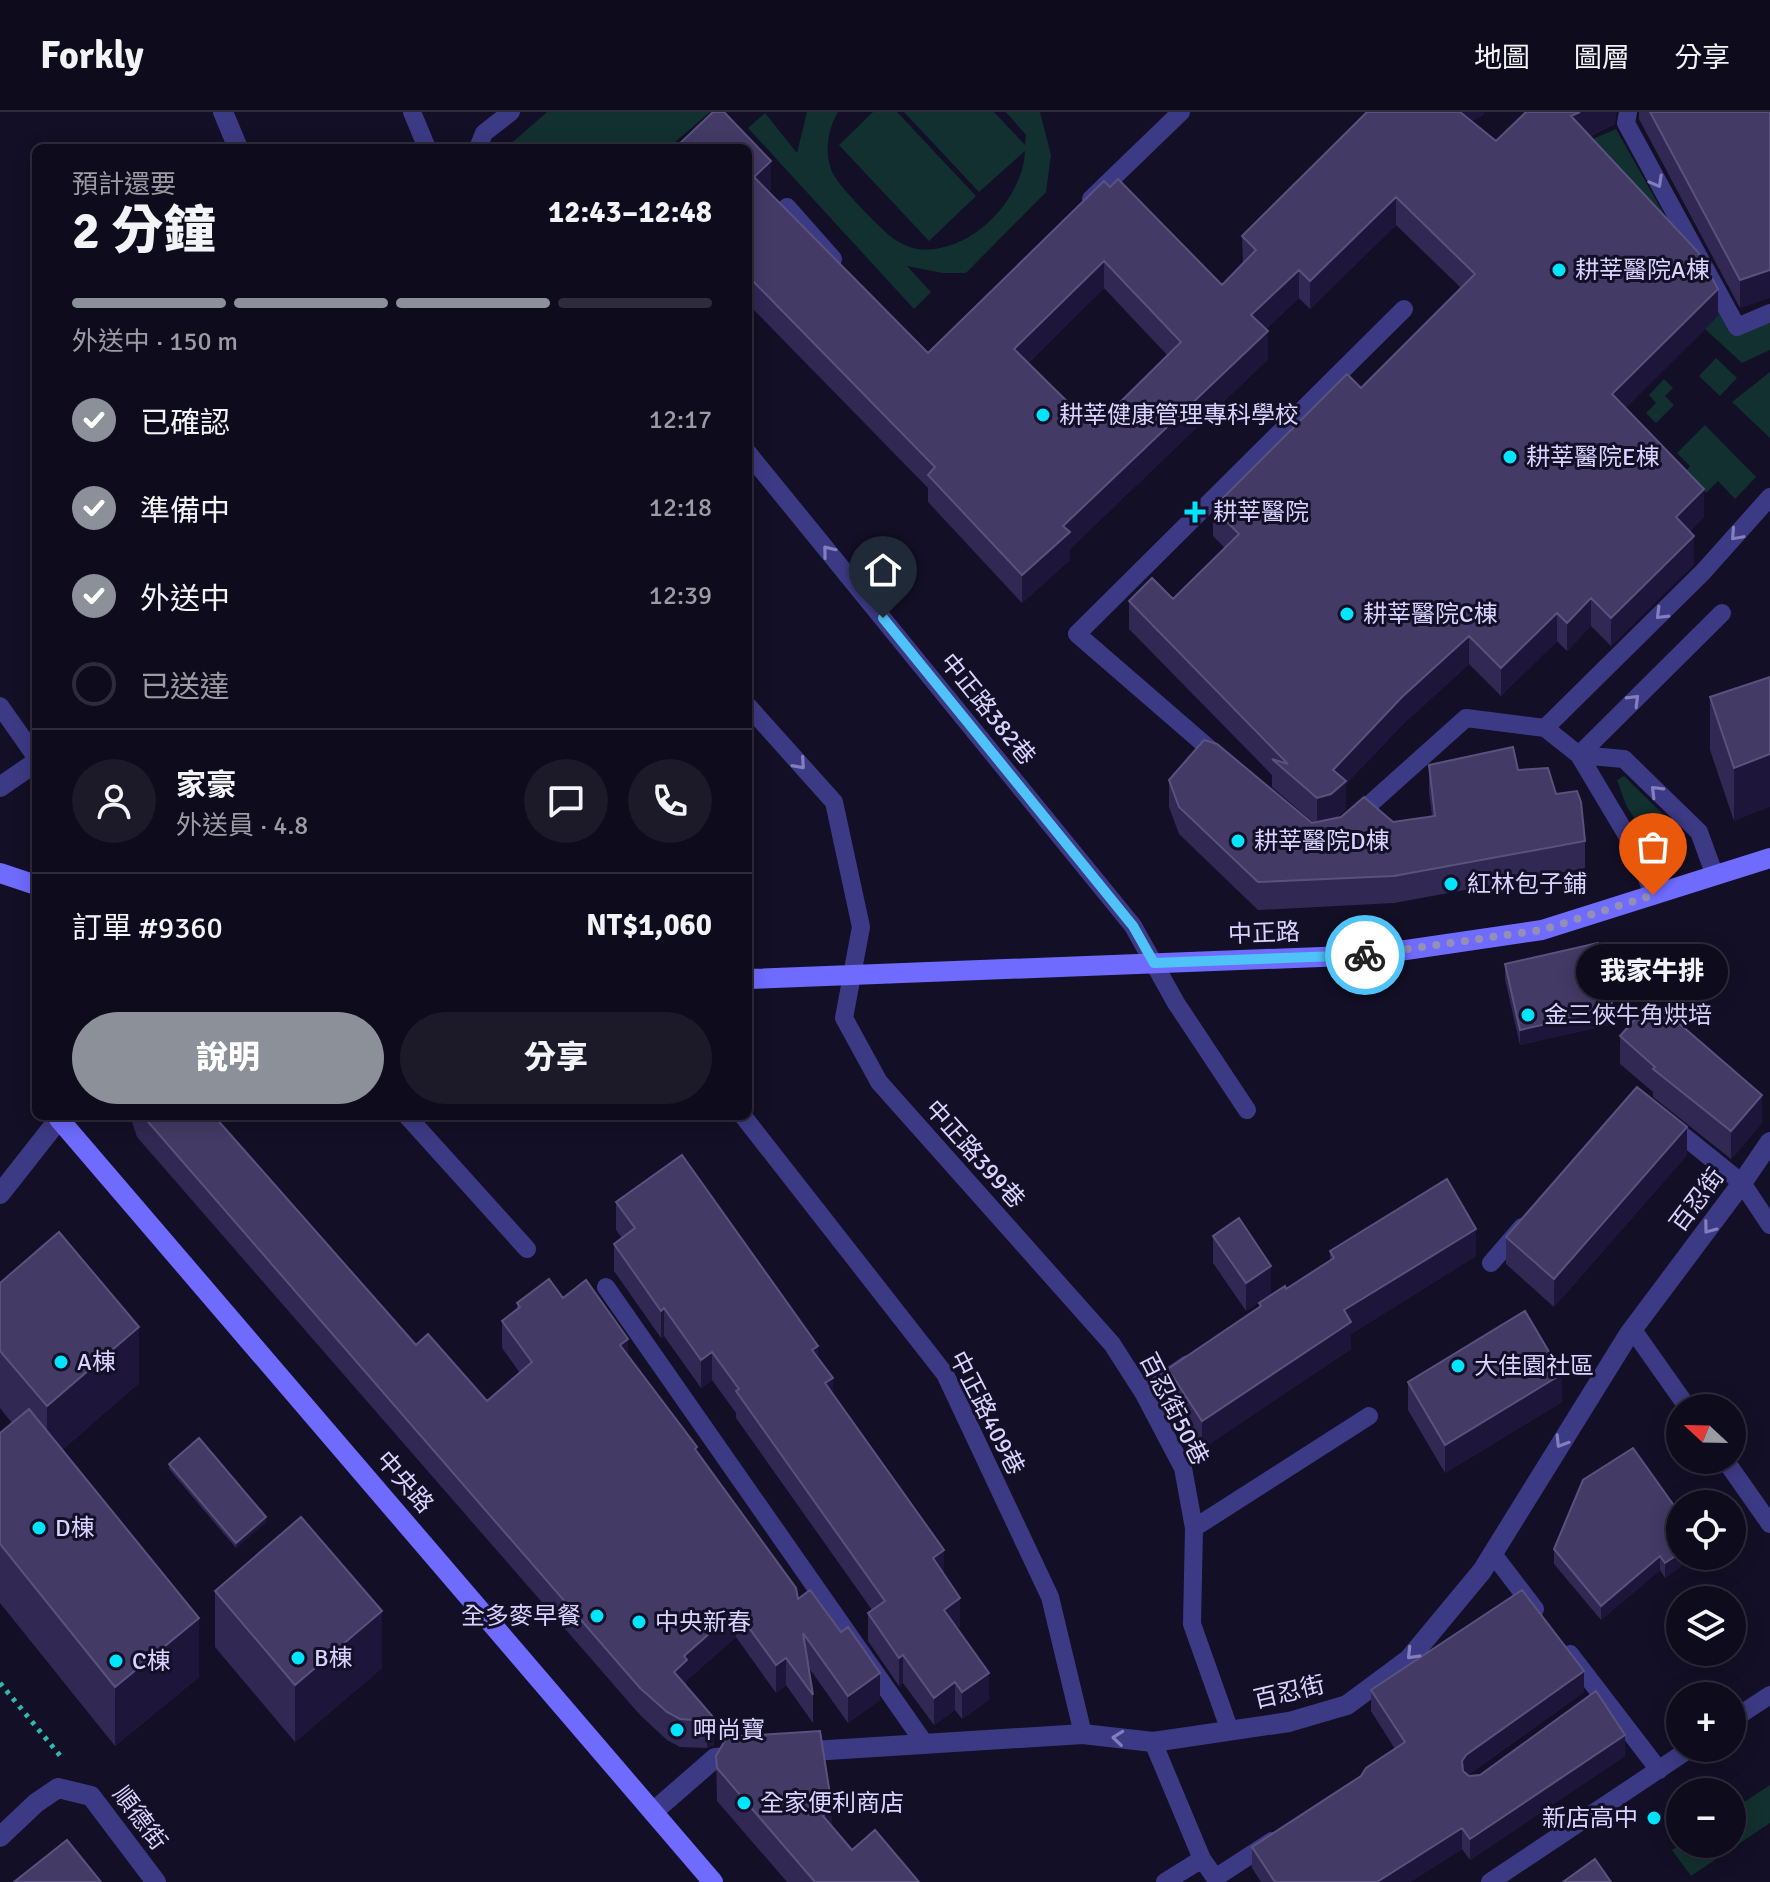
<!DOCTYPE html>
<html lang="zh-TW">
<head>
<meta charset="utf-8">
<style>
  body { margin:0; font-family:Signika,"Noto Sans TC",sans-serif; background:#1c1929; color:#f1f3f6; height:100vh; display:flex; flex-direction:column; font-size:30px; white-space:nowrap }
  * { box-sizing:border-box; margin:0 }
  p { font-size:26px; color:#9b9ba3 }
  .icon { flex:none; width:44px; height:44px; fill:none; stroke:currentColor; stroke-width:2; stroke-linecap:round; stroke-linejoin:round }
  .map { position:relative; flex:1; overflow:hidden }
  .side { position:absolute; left:32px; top:32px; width:720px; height:976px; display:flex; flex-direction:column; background:#0e0b1c; border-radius:12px; box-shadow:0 4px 20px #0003,0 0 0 2px #2e2b3b }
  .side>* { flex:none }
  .needle { width:52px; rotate:292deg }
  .controls { position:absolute; left:1666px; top:1282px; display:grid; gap:16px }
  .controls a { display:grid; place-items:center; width:80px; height:80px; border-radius:50%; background:#0e0b1c; box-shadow:0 4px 20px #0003,0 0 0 2px #2e2b3b; font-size:40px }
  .pin { position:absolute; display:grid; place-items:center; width:68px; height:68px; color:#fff; margin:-82px -34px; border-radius:50% 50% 50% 0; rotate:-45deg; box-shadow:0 0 8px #0007 }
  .pin .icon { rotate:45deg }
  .courier { position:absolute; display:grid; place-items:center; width:80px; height:80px; margin:-40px; border:6px solid #4fc3f7; border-radius:50%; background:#fff; color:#222; box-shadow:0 2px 10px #0007 }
  .bubble { position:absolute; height:56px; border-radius:28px; background:#0e0b1c; box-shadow:0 4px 20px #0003,0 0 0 2px #2e2b3b; font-size:26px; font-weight:800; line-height:56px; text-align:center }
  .overview em { font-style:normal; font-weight:800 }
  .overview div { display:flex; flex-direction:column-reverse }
  .overview { display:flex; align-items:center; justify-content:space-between; height:136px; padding:0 40px }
  h1 { font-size:52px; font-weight:800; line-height:60px }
  .bar { display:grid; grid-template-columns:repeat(4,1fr); gap:12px 8px; align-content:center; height:96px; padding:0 40px }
  .bar i { height:10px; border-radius:6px; background:#2e2b3b }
  .bar .on { background:#8c9099 }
  .bar p { grid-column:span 4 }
  .line { display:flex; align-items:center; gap:20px; padding:0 40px; border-top:2px solid #2e2b3b }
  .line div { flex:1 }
  .round { display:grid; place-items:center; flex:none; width:84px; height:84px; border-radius:42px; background:#1c1929 }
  ol { padding:0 40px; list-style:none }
  li { display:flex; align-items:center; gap:24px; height:88px }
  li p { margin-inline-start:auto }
  li .icon { padding:8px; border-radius:50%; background:#8c9099; color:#fff; stroke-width:4 }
  li:last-child { color:#9b9ba3 }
  li i { width:44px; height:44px; border:4px solid #2e2b3b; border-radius:50% }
  .button { display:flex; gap:16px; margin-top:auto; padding:16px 40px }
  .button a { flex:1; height:92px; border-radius:48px; background:#8c9099; color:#fff; font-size:32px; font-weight:800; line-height:92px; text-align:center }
  .button a+a { background:#1c1929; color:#f1f3f6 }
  header { display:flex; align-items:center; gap:48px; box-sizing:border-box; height:112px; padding:0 40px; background:#0e0b1c; border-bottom:2px solid #2e2b3b }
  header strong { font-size:38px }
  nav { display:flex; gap:44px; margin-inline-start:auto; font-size:28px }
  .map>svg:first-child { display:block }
  .green { fill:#12302f }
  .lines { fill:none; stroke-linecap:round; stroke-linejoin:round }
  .path { stroke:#2fb8b0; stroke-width:5; stroke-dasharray:4 6; stroke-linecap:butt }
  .lane { stroke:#3d3a85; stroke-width:18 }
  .street { stroke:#3d3a85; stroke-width:20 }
  .secondary { stroke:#6f6bff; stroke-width:20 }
  .wall { fill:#312854; fill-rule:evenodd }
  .shaded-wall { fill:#1d163a }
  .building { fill:#433a66; stroke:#5a527e; stroke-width:2; fill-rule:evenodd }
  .oneway { stroke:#837fbc }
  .done { stroke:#948fb3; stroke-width:8; stroke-dasharray:0 14.4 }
  .route { stroke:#4fc3f7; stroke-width:10 }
  .poi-dot { fill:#00e5ff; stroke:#130f26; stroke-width:3 }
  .labels { text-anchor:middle; stroke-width:6; stroke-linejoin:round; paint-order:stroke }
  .poi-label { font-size:24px; fill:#d9d4ff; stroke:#130f26; text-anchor:start }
  .street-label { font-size:24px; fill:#d9d4ff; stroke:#130f26 }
</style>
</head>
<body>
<header>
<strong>Forkly</strong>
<nav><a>地圖</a><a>圖層</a><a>分享</a></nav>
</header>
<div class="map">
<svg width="1770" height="1770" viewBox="0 0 1770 1770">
  <rect width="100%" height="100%" fill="#130f26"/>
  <path class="green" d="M547 0H710L668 36H506Z
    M807 0H838C827 19 823 45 835 65 842 77 878 114 890 124 896 129 909 136 917 137 968 144 1023 89 1025 39L979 80 904 0H994L1025 33 1026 23 1006 0H1040L1051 43 1046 80 966 161H943L907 154 931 180 914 197 748 16 765 1 797 41Z
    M873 0H897L976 84 929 129 839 33Z
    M1616 17 1732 223 1770 207V238L1742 251 1705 217 1715 207 1588 29Z
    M1716 246 1737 266 1720 284 1699 264Z
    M1770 260V326L1732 290Z
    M1664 267 1673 276 1665 284 1674 293 1656 311 1646 301 1656 291 1649 283Z
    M1705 313 1756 365 1735 387 1718 369 1706 381 1685 360 1690 354 1677 341Z
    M1624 664 1671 710 1679 727 1653 737 1626 693 1617 668Z
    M1770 1673V1711L1691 1764 1672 1738 1681 1732H1732V1698Z"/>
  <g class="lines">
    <path class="path" d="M0 1571 62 1646"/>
    <path class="lane" d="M412 0 427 36
      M1628 0 1626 11 1737 215 1770 201
      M478 36 484 21 511 0
      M1091 87 1181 0
      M787 95 833 147
      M748 341 1133 814 1176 891 1247 998
      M0 594 36 645
      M748 594 834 690 861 815 844 906 879 970 1112 1232 1144 1282 1183 1356 1194 1416 1192 1512 1230 1619
      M1545 616 1703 460 1770 385
      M1579 643 1722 501
      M1579 643 1624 647 1699 720 1715 764
      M1219 645 1077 522 1404 197
      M1352 708 1466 606 1545 616 1579 643 1638 742 1653 783
      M407 1004 527 1137
      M743 1004 945 1262 1050 1485 1083 1622
      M1671 1014 1742 1071 1770 1113
      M1491 1151 1522 1115
      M606 1175 925 1632
      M1633 1218 1688 1296
      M1144 1282 1188 1252
      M1725 1348 1770 1412
      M1194 1416 1369 1304
      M1493 1442 1535 1497
      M1570 1542 1659 1658
      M1732 1608 1770 1583
      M1153 1630 1202 1747 1218 1770
      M1215 1766 1272 1729
      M1165 1770 1202 1747
      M1490 1770 1691 1636"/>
    <path class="street" d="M223 0 238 36
      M0 675 36 650
      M0 1082 59 1007
      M796 1640 1083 1622 1153 1630 1289 1610 1347 1593 1409 1547 1482 1459 1629 1222 1742 1071 1770 1030
      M653 1700 715 1646 741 1644
      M0 1725 36 1691 58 1676 91 1684 156 1770"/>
    <path class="secondary" d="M0 761 36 773
      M748 867 1372 843 1542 818 1770 746
      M61 1004 59 1007 713 1770"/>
  </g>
  <path class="wall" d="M1484 0V2L1472 9 1496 29 1526 0H1616L1615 12 1590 24 1718 204 1625 296 1704 405 1690 419 1694 452 1611 534 1591 514 1567 539 1557 529 1501 584 1469 552 1402 613 1346 672V697L1336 706 1393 710 1432 704 1429 680V653L1518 658 1556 682 1585 729V756L1394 791 1258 798 1179 722 1169 695V668L1314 711 1272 675V663L1129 517V489L1173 487 1225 436 1213 424V396L1361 276 1461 176 1396 113 1310 197 1299 186 1266 217 1268 247 1070 437V448L1022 491 928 390V376L748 192V36L771 77 768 80 928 241 1110 75 1222 173 1243 152 1242 124ZM1104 176 1168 244 1094 316 1028 251Z
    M1639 0H1770L1740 196 1639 7Z
    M1770 565 1734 709 1710 638V585Z
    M1505 852 1613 912 1520 933 1505 867Z
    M1620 924 1762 1011 1731 1047 1653 985V980L1620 952Z
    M130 1004H214L416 1233 487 1289 520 1261 502 1236V1209L517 1197V1191L563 1186 628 1244 697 1340 798 1487 880 1588 848 1611 809 1556 813 1583V1611L786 1573 776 1581 736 1525 687 1568V1575L714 1606V1633L707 1636 680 1635 667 1628 640 1603 137 1025Z
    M1687 1043 1554 1195 1506 1152V1125Z
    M616 1090 818 1245 833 1282 944 1463 960 1514 957 1516 989 1588 962 1607 955 1598 934 1613 903 1571 899 1574 868 1529V1501L872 1498 736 1306V1301L712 1268 701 1276 664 1224 661 1226 614 1159V1132L622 1126 616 1118Z
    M1213 1124 1271 1182 1246 1199 1213 1151Z
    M1330 1139 1476 1144 1351 1222V1237L1202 1337 1168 1284V1257L1259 1195V1191L1286 1177 1330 1148Z
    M0 1171 139 1271 62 1338 199 1565 115 1634 0 1491V1321L12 1311 0 1296Z
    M1408 1270 1562 1290 1445 1361 1408 1298Z
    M169 1352 266 1410 236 1436 169 1357Z
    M1554 1437 1680 1444H1695L1665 1466 1660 1458 1601 1508 1554 1452Z
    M215 1479 382 1556 295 1630 215 1535Z
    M1371 1578 1584 1580 1468 1663 1469 1664 1625 1644 1470 1748 1462 1737 1410 1770H1261L1252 1756V1735L1361 1664 1395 1637 1371 1599Z
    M716 1644 832 1715 852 1738 919 1770H787L717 1689Z"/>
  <path class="shaded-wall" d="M1460 0H1484V2L1469 11Z
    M1580 0H1616L1615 12 1571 32V4Z
    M771 49V77L754 93V65Z
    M1396 85V113L1310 197V169Z
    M1104 149V176L1014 264V237Z
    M1299 158V186L1251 231V203Z
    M1770 158V186L1740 196V168Z
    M1718 177V204L1612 310V282Z
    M1268 219V247L1070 437V448L1022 491V463L1063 414Z
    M1704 377V405L1676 432V405Z
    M1694 424V452L1611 534V506Z
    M1591 486V514L1567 539V511Z
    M1557 501V529L1501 584V556Z
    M1469 524V552L1402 613 1346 672V697L1331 710 1317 714V686L1333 658 1402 585Z
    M1770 642V695L1734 709V656Z
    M1613 897V912L1520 933V918Z
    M1762 983V1011L1731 1047V1019Z
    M1687 1015V1043L1554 1195V1167Z
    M1476 1117V1144L1351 1222V1237L1202 1337V1309L1344 1198Z
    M1271 1154V1182L1246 1199V1171Z
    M664 1196V1224L661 1226V1199Z
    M139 1215V1271L47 1351V1294Z
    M628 1227V1254L620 1233Z
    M818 1234V1261L812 1238Z
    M712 1240V1268L701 1276V1248Z
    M1562 1262V1290L1445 1361V1333Z
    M833 1266V1294L825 1271Z
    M266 1405V1410L236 1436V1431Z
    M944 1438V1465L933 1446Z
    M1680 1441V1444H1695L1665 1466V1451Z
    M1660 1444V1458L1601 1508V1494Z
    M960 1486V1514L944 1526V1498Z
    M736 1498V1525L687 1568V1576L674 1560 684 1544Z
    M382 1499V1556L295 1630V1573Z
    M199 1506V1565L115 1634V1575Z
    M903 1543V1571L899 1574V1546Z
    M786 1546V1573L776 1581V1553Z
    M1584 1559V1580L1466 1664 1462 1670V1649L1466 1643Z
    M880 1561V1588L848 1611V1584Z
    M989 1561V1588L962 1607V1580Z
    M955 1570V1598L934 1613V1586Z
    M714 1606V1633L707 1636V1609Z
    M1625 1623V1644L1470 1748V1727Z
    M832 1695V1728L823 1704Z
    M1462 1716V1737L1410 1770H1377Z"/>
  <path class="building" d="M713 0H724L771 49 754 65 928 241 1104 69 1110 75 1118 67 1222 173 1256 138 1242 124 1367 0H1460L1496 29 1526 0H1580L1571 4 1698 140 1718 177 1612 282 1704 377 1676 405 1694 424 1611 506 1591 486 1567 511 1557 501 1501 556 1469 524 1402 585 1333 658 1346 669 1331 682 1317 686 1272 647 1288 652 1129 489 1152 466 1173 487 1239 422 1213 396 1347 262 1361 276 1475 162 1396 85 1310 169 1299 158 1251 203 1268 219 1063 414 1070 420 1022 463 928 363 935 355 748 164V36H675ZM1104 149 1181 230 1094 316 1014 237Z
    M1650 0H1770V158L1740 168Z
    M1770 565V642L1734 656 1710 585Z
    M1204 628 1217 632 1312 711 1341 705 1364 685 1393 710 1435 704 1429 653 1513 635 1518 658 1548 656 1556 682 1577 679 1581 690 1585 729 1394 764 1258 770 1179 695 1169 668Z
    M1598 831 1613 897 1520 918 1505 852Z
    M1652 888 1762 983 1731 1019 1653 957 1655 955 1620 924Z
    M1637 975 1687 1015 1554 1167 1506 1125Z
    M143 1004H214L416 1233 428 1222 487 1289 532 1250 502 1209 520 1195 517 1191 549 1167 563 1186 586 1168 628 1227 620 1233 697 1335 695 1337 796 1476 798 1487 810 1478 841 1520 848 1515 880 1561 848 1584 803 1521 813 1583 786 1546 776 1553 736 1498 684 1544 687 1548 674 1560 714 1606 707 1609 680 1607 667 1600 640 1576Z
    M682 1043 818 1234 812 1238 833 1266 825 1271 944 1438 933 1446 960 1486 944 1498 989 1561 962 1580 955 1570 934 1586 903 1543 899 1546 868 1501 885 1489 736 1279 739 1277 712 1240 701 1248 664 1196 661 1199 614 1132 635 1116 616 1090Z
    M1447 1067 1476 1117 1344 1198 1351 1210 1202 1309 1168 1257 1261 1194 1259 1191 1285 1174 1286 1177 1334 1146 1330 1139Z
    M1239 1106 1271 1154 1246 1171 1213 1124Z
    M59 1120 139 1215 47 1294 0 1239V1171Z
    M1525 1199 1562 1262 1445 1333 1408 1270Z
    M29 1297 199 1506 115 1575 0 1432V1321Z
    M199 1326 266 1405 236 1431 169 1352Z
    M1633 1336 1680 1402V1441L1665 1451 1660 1444 1601 1494 1554 1437 1583 1368Z
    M301 1405 382 1499 295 1573 215 1479Z
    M1522 1478 1584 1559 1466 1643 1462 1649 1463 1659 1469 1664 1480 1663 1596 1579 1625 1623 1470 1727 1462 1716 1377 1770H1275L1252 1735 1361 1664 1366 1656 1405 1630 1371 1578Z
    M820 1619 832 1695 823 1704 852 1738 875 1718 919 1770H815L717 1656 716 1644 727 1625Z
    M67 1728 101 1770H14Z
    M1595 1747 1611 1770H1563Z"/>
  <defs><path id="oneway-chevron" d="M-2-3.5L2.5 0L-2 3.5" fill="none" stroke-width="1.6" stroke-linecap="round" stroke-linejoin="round" transform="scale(2)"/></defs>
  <g class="oneway">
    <use href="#oneway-chevron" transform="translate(1657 70) rotate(61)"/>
    <use href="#oneway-chevron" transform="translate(1736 423) rotate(132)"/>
    <use href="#oneway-chevron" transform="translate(828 439) rotate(-129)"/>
    <use href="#oneway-chevron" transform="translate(1661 502) rotate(135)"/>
    <use href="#oneway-chevron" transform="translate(1634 588) rotate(-45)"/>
    <use href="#oneway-chevron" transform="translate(800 652) rotate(49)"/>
    <use href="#oneway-chevron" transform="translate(1656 679) rotate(-135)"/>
    <use href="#oneway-chevron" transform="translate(1709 1116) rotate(127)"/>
    <use href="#oneway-chevron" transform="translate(1561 1330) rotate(122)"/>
    <use href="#oneway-chevron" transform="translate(1412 1542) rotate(134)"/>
    <use href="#oneway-chevron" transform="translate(1118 1626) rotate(-174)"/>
  </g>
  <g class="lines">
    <path class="done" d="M1365 843 1542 818 1653 783"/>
    <path class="route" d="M883 506 1133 814 1154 851 1365 843"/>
  </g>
  <g class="poi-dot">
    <circle cx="1559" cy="158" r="8"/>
    <circle cx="1043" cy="303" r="8"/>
    <circle cx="1510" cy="345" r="8"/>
    <path d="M1191 388h8v8h8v8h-8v8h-8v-8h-8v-8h8z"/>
    <circle cx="1347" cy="502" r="8"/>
    <circle cx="1238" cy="729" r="8"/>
    <circle cx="1451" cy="772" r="8"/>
    <circle cx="1528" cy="903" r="8"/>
    <circle cx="61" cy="1250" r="8"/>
    <circle cx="1458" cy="1254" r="8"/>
    <circle cx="39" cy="1416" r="8"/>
    <circle cx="597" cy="1504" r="8"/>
    <circle cx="639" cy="1510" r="8"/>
    <circle cx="298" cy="1546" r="8"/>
    <circle cx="116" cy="1549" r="8"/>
    <circle cx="677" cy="1618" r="8"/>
    <circle cx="744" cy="1691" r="8"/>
    <circle cx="1654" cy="1706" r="8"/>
  </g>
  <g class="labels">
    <g class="poi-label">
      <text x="1575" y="166">耕莘醫院A棟</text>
      <text x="1059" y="311">耕莘健康管理專科學校</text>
      <text x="1526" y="353">耕莘醫院E棟</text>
      <text x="1213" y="408">耕莘醫院</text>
      <text x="1363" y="510">耕莘醫院C棟</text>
      <text x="1254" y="737">耕莘醫院D棟</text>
      <text x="1467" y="780">紅林包子鋪</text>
      <text x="1544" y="911">金三俠牛角烘培</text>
      <text x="77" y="1258">A棟</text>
      <text x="1474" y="1262">大佳園社區</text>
      <text x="55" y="1424">D棟</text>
      <text x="581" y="1512" text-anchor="end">全多麥早餐</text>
      <text x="655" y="1518">中央新春</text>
      <text x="314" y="1554">B棟</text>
      <text x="132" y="1557">C棟</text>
      <text x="693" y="1626">呷尚寶</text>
      <text x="760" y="1699">全家便利商店</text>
      <text x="1638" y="1714" text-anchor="end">新店高中</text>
    </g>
    <g class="street-label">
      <text transform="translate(988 597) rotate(51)" y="8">中正路382巷</text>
      <text transform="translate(1264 821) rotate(-2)" y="8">中正路</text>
      <text transform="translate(975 1042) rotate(48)" y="8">中正路399巷</text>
      <text transform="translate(1697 1088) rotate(-53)" y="8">百忍街</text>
      <text transform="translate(1174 1297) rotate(63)" y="8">百忍街50巷</text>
      <text transform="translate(987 1301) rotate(63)" y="8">中正路409巷</text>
      <text transform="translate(405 1370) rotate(49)" y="8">中央路</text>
      <text transform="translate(1289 1580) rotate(-13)" y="8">百忍街</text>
      <text transform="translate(140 1706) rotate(53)" y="8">順德街</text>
    </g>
  </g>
</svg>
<div class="controls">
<a><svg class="needle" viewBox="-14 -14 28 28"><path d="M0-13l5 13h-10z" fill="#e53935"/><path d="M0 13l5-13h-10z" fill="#9b9ba3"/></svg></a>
<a><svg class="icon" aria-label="locate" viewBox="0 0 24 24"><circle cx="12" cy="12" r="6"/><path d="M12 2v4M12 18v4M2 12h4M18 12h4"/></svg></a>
<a><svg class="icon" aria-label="layers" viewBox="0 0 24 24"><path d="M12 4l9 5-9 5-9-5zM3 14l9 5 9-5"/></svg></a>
<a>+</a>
<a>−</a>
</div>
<div class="pin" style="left:1653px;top:783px;background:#ea580c"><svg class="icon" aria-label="bag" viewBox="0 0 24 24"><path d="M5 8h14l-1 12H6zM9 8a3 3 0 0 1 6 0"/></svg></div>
<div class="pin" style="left:883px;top:506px;background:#1f2937"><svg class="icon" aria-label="home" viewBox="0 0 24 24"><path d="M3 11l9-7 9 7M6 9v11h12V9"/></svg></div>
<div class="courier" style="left:1365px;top:843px"><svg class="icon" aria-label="bike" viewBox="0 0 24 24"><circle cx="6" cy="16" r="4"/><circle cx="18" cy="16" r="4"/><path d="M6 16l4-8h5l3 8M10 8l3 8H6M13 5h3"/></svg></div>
<div class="bubble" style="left:1576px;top:832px;width:152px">我家牛排</div>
<section class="side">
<div class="overview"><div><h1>2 分鐘</h1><p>預計還要</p></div><em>12:43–12:48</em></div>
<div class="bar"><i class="on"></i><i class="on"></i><i class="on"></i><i></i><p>外送中 · 150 m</p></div>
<ol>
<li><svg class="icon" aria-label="check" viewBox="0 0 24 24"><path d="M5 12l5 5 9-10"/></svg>已確認<p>12:17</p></li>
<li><svg class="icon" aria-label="check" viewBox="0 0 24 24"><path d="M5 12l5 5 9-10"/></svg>準備中<p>12:18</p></li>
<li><svg class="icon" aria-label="check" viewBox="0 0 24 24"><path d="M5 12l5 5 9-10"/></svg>外送中<p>12:39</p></li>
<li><i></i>已送達</li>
</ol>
<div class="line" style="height:144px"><a class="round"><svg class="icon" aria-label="person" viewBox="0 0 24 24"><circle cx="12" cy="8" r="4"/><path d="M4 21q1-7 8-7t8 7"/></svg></a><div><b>家豪</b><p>外送員 · 4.8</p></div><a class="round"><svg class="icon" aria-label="chat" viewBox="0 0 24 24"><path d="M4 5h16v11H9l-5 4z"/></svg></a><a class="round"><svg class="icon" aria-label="phone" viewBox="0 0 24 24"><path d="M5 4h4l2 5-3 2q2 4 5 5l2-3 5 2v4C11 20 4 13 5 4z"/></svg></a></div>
<div class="line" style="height:104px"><div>訂單 #9360</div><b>NT$1,060</b></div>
<div class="button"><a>說明</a><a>分享</a></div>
</section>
</div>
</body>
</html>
